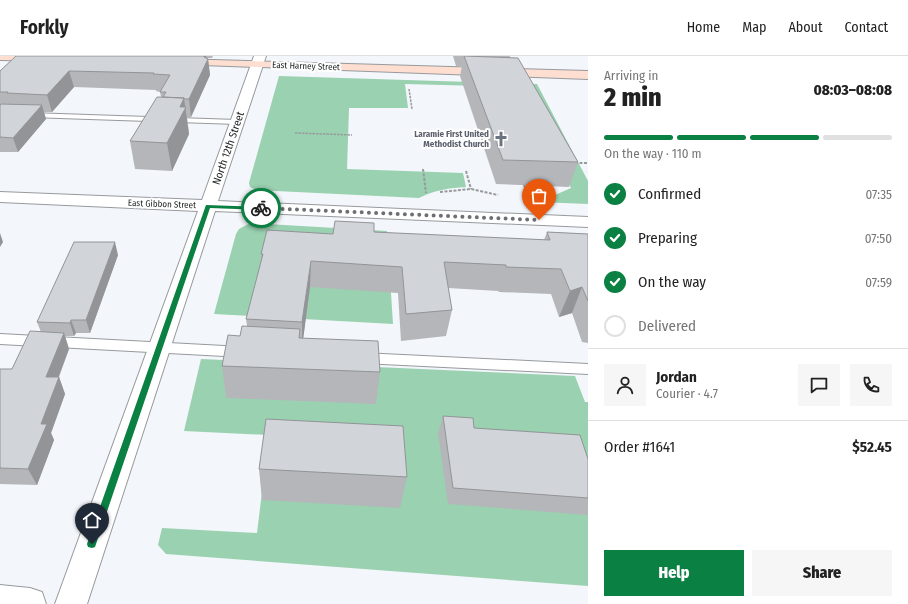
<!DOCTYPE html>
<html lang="en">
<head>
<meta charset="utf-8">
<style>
  body { margin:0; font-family:"Fira Sans Condensed",sans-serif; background:#f6f6f6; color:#222; height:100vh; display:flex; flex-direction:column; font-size:15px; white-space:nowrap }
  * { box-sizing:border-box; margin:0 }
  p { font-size:13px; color:#767676 }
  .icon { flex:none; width:22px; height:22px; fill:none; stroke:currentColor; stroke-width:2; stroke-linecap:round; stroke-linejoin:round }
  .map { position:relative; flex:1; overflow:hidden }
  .details { display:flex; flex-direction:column; background:#fff; width:320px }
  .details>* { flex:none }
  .pin { position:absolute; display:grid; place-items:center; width:34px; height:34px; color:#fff; margin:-41px -17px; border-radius:50% 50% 50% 0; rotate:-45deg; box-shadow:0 0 4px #0007 }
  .pin .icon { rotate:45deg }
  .courier { position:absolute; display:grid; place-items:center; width:40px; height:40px; margin:-20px; border:3px solid #0b8043; border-radius:50%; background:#fff; color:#222; box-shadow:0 1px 5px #0007 }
  .overview em { font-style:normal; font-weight:800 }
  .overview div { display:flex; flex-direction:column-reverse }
  .overview { display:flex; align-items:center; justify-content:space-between; height:68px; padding:0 16px }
  h1 { font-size:26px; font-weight:800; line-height:30px }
  .bar { display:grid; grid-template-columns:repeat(4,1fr); gap:6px 4px; align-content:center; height:48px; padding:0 16px }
  .bar i { height:5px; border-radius:3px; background:#e0e0e0 }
  .bar .on { background:#0b8043 }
  .bar p { grid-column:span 4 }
  .line { display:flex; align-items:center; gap:10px; padding:0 16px; border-top:1px solid #e0e0e0 }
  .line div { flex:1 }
  .round { display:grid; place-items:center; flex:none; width:42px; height:42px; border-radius:0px; background:#f6f6f6 }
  ol { padding:0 16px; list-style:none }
  li { display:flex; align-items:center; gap:12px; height:44px }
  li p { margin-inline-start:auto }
  li .icon { padding:4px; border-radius:50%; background:#0b8043; color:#fff; stroke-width:4 }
  li:last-child { color:#767676 }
  li i { width:22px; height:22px; border:2px solid #e0e0e0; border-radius:50% }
  .cta { display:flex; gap:8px; margin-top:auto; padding:8px 16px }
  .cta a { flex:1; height:46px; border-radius:0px; background:#0b8043; color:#fff; font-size:16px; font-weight:800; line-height:46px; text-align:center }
  .cta a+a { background:#f6f6f6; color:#222 }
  header { display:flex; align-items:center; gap:24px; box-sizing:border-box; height:56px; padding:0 20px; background:#fff; border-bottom:1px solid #e0e0e0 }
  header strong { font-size:19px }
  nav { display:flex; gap:22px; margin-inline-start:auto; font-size:14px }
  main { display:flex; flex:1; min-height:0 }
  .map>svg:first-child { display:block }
  .green { fill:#9ad1b0 }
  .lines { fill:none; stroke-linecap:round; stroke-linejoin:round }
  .service-casing { stroke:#979a9d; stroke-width:2 }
  .minor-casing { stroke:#979a9d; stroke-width:2 }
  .secondary-casing { stroke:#979a9d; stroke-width:2 }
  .path-far1 { stroke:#989a9d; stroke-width:1.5; stroke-dasharray:2.5 1; stroke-linecap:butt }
  .path { stroke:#989a9d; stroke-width:2; stroke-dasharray:3 1.5; stroke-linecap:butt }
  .service { fill:#fff; fill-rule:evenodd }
  .minor { fill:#fff; fill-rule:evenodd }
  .secondary { fill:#feded0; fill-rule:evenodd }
  .wall { fill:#b4b6ba }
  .shaded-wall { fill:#929497 }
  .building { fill:#d1d4d8; stroke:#929497 }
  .route { fill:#0b8043 }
  .done { stroke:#6d6f72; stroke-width:4; stroke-dasharray:0 7.2 }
  .labels { text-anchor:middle; stroke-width:4; stroke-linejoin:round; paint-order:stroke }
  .far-street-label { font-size:9px; fill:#252728; stroke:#fff }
  .far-worship-label { font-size:9px; font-weight:bold; fill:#5b616d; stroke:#fff; text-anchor:end }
  .street-label { font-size:11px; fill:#252728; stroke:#fff }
</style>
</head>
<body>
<header>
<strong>Forkly</strong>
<nav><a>Home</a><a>Map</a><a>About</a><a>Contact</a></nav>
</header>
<main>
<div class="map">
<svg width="588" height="548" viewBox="0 0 588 548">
  <rect width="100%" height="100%" fill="#f3f6fa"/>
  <path class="green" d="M279 20 537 28 588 125V148L539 146 571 132 518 31 405 28 408 52H349L347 113 463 117 466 131C449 132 435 134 419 142L256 134 250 131 249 127Z
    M250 167 387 175 393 268 214 258 236 178 239 173Z
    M201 303 575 320 585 346H588V530L166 498 158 489 162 472 257 477 269 379 184 375Z"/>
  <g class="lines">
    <defs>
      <path id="service" d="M0 56 237 64 241 66 237 68 0 60Z
        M0 278 243 291 248 293 250 296 248 299 243 301 0 288Z
        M362 297 588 308V318L362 307 357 305 355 302 357 299Z"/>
      <path id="minor" d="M254 0H266L218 145 588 161V171L215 155 87 548H55L198 155 0 146V136L202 144Z
        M0 529 30 532 42 536 46 548H0Z"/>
      <path id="secondary" d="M0 0H49L51 2 49 4 45 5 0 4Z
        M179 3 588 15V23L175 8 173 6 175 4Z"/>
    </defs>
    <use href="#service" class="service-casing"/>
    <use href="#minor" class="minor-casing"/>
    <use href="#secondary" class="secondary-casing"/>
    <path class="path-far1" d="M409 33 412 53
      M295 77 352 79"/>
    <path class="path" d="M575 107H588
      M423 113 426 137
      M466 115 471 133
      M524 129 529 142
      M440 136 471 133 498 139"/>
    <use href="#service" class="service"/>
    <use href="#minor" class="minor"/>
    <use href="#secondary" class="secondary"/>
  </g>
  <path class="wall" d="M16 0H213L212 2H207L208 3 210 19 191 61H187L189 78 172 115 135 113 130 85 161 41 160 36 156 35V34L74 31 52 56H44L46 63 18 96H0V15Z
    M453 0H510V1L578 106 569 131 496 128 460 20 462 10H456Z
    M374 176 544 184 547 176 588 178V287L582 286 572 257 559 261 551 238 499 236 498 235 448 232 452 254 446 280 401 285 398 237 310 231 303 282 380 316 376 348 226 342 222 310 240 280 247 270 246 263 261 204V198L333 178Z
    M118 199 90 277H76L74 280H65L69 293 59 321 65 338 51 377 54 384 37 429 0 428V313H12L41 276 37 266Z
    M443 360 474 372 588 403V459L448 448 438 377Z
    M259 413 407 421 400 452 262 444Z"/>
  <path class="shaded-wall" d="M204 0H206L207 6 208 3 210 19 191 61 189 43Z
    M69 15 74 31 52 56 47 39Z
    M184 42 189 78 172 115 167 87 180 51Z
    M42 49 46 63 18 96 13 82Z
    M0 177 3 186 0 191Z
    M115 186 118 199 90 277 86 264Z
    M311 205 310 231 302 292V266Z
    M582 231 572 257 559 261 570 235Z
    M71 264 76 277 74 280 70 267Z
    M64 277 69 293 52 338 46 321Z
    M59 321 65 338 51 377 54 384 37 429 28 413 41 368Z"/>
  <path class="building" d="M16 0H204V1L208 3 189 43H185L184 42 163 41 166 36H160L170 19 153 18 154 17 69 15 47 39 7 37 8 36H0V15Z
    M464 0 518 2 578 106 503 104Z
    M157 41 184 42 180 51H186L167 87 130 85Z
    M1 48 42 49 13 82 0 81V49Z
    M335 165 374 167V176L550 184 547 176 588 178V245L582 231 570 235 561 213 506 211V209L444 206 452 254 406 258 402 211 311 205 302 266 246 263 263 198H261L267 174 333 178Z
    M74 186H115L86 264H71L70 267 37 266Z
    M242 270 300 273 299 282 378 285 380 316 222 310 228 279 240 280Z
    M30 275 64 277 46 321H59L41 368H47L28 413 0 412V313H12Z
    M443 360 473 362 474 372 580 379 588 403V442L453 432Z
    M266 363 403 370 407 421 259 413Z"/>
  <path class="route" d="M206 149 261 151 264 152 261 154 210 152 96 488 95 491 92 492 88 491 87 488Z"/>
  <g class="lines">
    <path class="done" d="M261 152 539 164"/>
  </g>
  <defs>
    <symbol id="church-bare" viewBox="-9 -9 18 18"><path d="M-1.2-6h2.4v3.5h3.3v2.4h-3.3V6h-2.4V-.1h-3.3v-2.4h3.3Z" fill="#6b7280" stroke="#fff" stroke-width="2.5" paint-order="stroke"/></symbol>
  </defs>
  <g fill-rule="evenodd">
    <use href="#church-bare" x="490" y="72" width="22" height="22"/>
  </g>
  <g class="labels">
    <g class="far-street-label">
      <text transform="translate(306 10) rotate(2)" y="3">East Harney Street</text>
      <text transform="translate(162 148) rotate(2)" y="3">East Gibbon Street</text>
    </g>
    <g class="far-worship-label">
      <text x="489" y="81">Laramie First United<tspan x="489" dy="10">Methodist Church</tspan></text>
    </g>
    <g class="street-label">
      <text transform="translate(228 92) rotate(-71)" y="4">North 12th Street</text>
    </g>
  </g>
</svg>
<div class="pin" style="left:539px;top:164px;background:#ea580c"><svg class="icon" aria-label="bag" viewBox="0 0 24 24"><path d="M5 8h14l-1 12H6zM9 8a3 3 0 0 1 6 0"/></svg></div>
<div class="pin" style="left:92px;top:488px;background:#1f2937"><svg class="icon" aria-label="home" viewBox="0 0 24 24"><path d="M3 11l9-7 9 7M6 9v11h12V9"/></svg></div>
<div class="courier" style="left:261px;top:152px"><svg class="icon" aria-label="bike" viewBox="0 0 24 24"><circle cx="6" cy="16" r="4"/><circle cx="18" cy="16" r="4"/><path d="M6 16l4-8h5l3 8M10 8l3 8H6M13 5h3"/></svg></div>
</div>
<section class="details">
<div class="overview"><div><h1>2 min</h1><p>Arriving in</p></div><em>08:03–08:08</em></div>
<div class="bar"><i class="on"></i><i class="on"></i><i class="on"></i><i></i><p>On the way · 110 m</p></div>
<ol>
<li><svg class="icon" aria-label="check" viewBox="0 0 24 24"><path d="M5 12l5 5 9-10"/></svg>Confirmed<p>07:35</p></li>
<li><svg class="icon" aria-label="check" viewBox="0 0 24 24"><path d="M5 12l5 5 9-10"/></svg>Preparing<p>07:50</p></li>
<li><svg class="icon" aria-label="check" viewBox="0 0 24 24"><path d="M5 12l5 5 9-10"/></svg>On the way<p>07:59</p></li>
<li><i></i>Delivered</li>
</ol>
<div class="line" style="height:72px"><a class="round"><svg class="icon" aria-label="person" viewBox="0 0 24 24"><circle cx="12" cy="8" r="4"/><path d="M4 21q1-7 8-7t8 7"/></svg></a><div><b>Jordan</b><p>Courier · 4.7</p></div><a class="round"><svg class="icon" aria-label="chat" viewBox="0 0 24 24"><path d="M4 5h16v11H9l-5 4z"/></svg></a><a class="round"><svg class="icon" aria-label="phone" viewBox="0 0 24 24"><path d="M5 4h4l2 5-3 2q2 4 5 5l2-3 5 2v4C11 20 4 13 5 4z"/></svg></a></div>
<div class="line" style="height:52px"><div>Order #1641</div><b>$52.45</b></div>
<div class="cta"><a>Help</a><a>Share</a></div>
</section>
</main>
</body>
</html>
